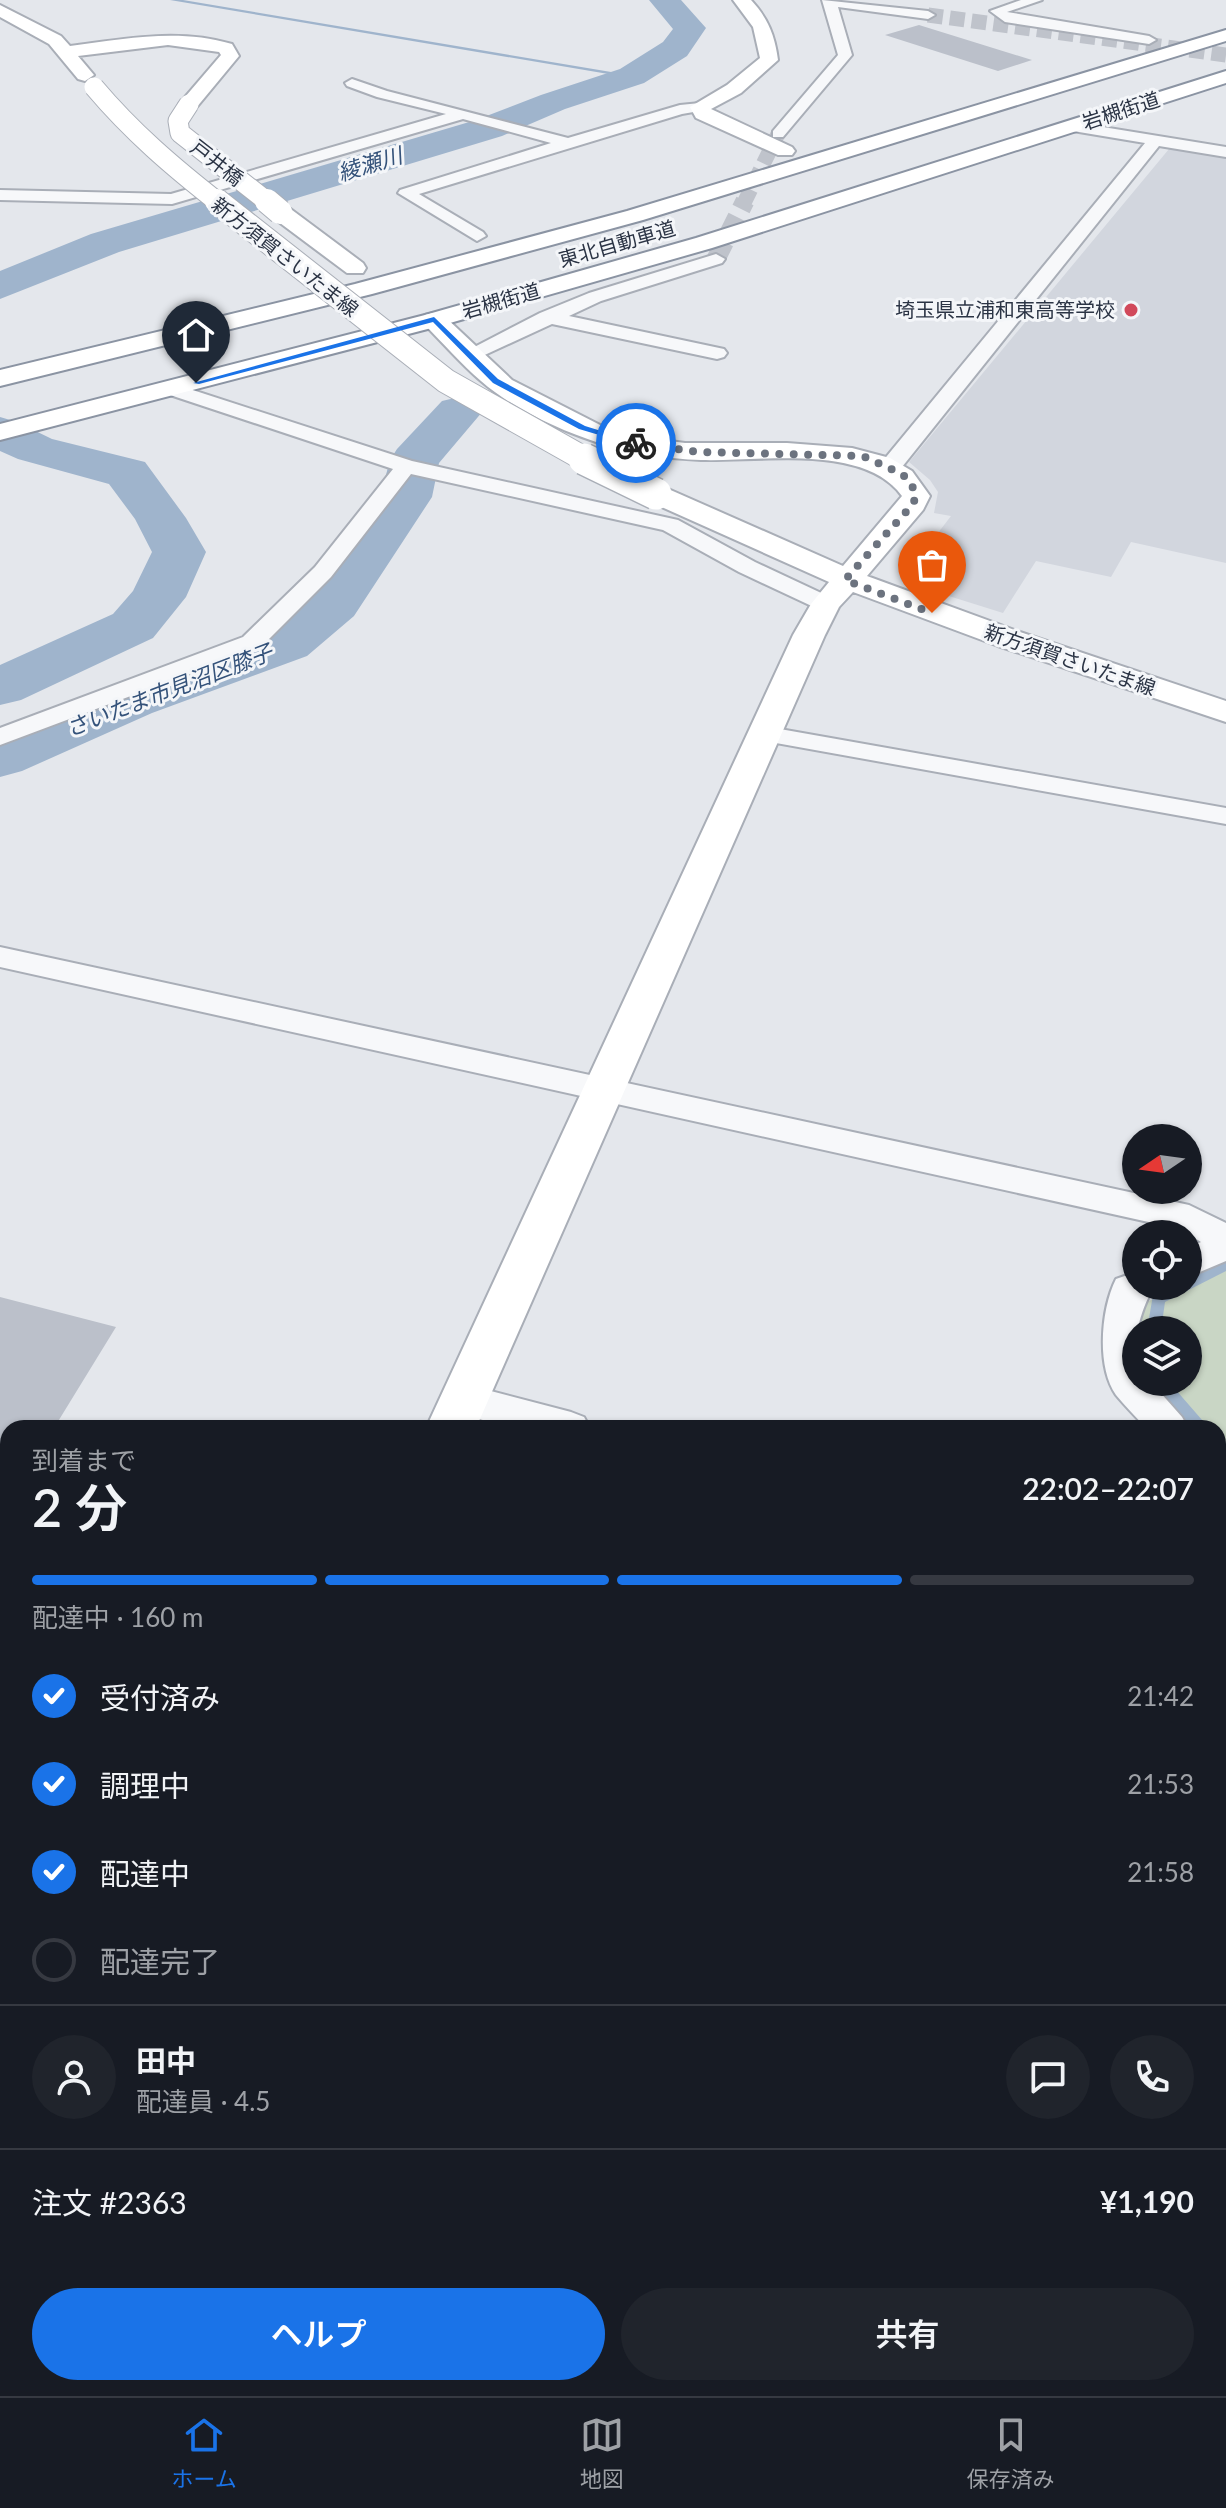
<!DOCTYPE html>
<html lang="ja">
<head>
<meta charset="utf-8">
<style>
  body { margin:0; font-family:Lato,"Noto Sans JP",sans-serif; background:#20242c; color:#f1f3f6; height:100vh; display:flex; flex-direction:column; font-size:30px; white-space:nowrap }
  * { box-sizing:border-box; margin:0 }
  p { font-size:26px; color:#9ea1a6 }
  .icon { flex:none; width:44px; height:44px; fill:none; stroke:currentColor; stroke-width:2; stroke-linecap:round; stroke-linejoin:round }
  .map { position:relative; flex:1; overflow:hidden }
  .details { position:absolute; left:0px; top:1420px; width:1226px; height:976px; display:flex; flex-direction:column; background:#171b24; border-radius:24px 24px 0 0; box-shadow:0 2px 6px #0004 }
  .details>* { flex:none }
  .needle { width:52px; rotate:257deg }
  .tools { position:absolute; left:1122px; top:1124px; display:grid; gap:16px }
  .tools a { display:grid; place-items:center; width:80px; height:80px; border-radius:50%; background:#171b24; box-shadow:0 2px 6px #0004; font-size:40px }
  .pin { position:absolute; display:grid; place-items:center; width:68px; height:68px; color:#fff; margin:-82px -34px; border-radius:50% 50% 50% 0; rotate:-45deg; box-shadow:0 0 8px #0007 }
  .pin .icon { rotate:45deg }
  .courier { position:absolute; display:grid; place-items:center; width:80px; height:80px; margin:-40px; border:6px solid #1a73e8; border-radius:50%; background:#fff; color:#222; box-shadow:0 2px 10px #0007 }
  .head em { font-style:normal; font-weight:600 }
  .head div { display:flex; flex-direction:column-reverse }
  .head { display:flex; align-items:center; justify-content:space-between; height:136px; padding:0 32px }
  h1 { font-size:52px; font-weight:600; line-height:60px }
  .bar { display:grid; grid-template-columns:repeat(4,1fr); gap:12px 8px; align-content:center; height:96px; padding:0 32px }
  .bar i { height:10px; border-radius:6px; background:#363941 }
  .bar .on { background:#1a73e8 }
  .bar p { grid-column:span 4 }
  .line { display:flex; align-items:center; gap:20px; padding:0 32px; border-top:2px solid #363941 }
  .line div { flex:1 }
  .round { display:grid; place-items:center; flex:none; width:84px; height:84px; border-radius:42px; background:#20242c }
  ol { padding:0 32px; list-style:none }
  li { display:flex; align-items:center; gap:24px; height:88px }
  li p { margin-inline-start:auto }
  li .icon { padding:8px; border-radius:50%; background:#1a73e8; color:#fff; stroke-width:4 }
  li:last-child { color:#9ea1a6 }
  li i { width:44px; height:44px; border:4px solid #363941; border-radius:50% }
  .action { display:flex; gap:16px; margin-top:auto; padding:16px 32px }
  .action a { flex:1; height:92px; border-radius:48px; background:#1a73e8; color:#fff; font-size:32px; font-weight:600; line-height:92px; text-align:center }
  .action a+a { background:#20242c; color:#f1f3f6 }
  .dock { display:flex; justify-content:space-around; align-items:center; height:112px; border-top:2px solid #363941; background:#171b24; font-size:22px; color:#9ea1a6 }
  .dock a { display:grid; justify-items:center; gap:4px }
  .dock .on { color:#1a73e8 }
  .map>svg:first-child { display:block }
  .built { fill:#d2d6de }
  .green { fill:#c9d6c5 }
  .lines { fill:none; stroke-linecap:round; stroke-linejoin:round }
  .stream { fill:#9fb4cc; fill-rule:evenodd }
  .river { fill:#9fb4cc; fill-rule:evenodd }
  .building { fill:#bbc0ca }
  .street-tunnel-far1 { stroke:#bfc3cb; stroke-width:15; stroke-dasharray:15 7; stroke-linecap:butt }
  .street-tunnel { stroke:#bfc3cb; stroke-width:19; stroke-dasharray:19 9; stroke-linecap:butt }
  .street-casing { stroke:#a9aeb7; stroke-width:4 }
  .secondary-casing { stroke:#a9aeb7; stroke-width:4 }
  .highway-casing { stroke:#8b94a3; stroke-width:4 }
  .street { fill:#f7f8fa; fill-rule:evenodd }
  .secondary { fill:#fff; fill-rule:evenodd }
  .highway { fill:#fff; fill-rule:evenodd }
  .secondary-bridge-far2-casing { stroke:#a9aeb7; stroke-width:21; stroke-linecap:butt }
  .secondary-bridge-far1-casing { stroke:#a9aeb7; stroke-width:26; stroke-linecap:butt }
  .secondary-bridge-casing { stroke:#a9aeb7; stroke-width:34; stroke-linecap:butt }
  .secondary-bridge-far2 { stroke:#fff; stroke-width:19 }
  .secondary-bridge-far1 { stroke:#fff; stroke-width:24 }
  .secondary-bridge { stroke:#fff; stroke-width:31 }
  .route { fill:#1a73e8 }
  .done { stroke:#6c737f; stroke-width:8; stroke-dasharray:0 14.4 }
  .poi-dot { fill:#d1495b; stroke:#f4f6f9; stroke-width:3 }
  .labels { text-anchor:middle; stroke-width:6; stroke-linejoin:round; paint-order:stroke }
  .far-street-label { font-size:20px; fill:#2b3445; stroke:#f4f6f9 }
  .far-poi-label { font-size:20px; fill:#2b3445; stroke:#f4f6f9; text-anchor:end }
  .far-water-label { font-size:22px; font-style:italic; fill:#34527a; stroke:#f4f6f9 }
</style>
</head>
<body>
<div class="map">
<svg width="1226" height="2396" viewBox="0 0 1226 2396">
  <rect width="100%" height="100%" fill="#e4e7ec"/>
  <path class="built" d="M1169 149 1226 158V563L1131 542 1111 577 1036 561 1003 613 901 581 951 516 934 513 938 492 930 480 909 462Z"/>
  <path class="green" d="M1226 1257V1458L1218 1452V1428H1189L1157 1402 1149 1382H1188V1330H1138L1139 1307 1175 1286H1188V1279Z"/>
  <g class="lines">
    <path class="stream" d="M170 0H183L635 76 632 78Z
      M1226 1258V1271L1165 1302 1161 1330H1147L1153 1295 1170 1286H1188V1276Z
      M1152 1382H1169L1209 1428H1191Z
      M1218 1441 1226 1444V1459L1218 1456Z"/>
    <path class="river" d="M649 0H681L706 28 687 56 644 83 565 109 502 136 119 252 0 299V271L91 234 476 120 541 95 620 69 663 42 673 29Z
      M459 397 476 401 483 411 439 463 432 497 354 616 307 656 152 713 22 771 0 777V735L110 687 267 632 314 592 380 497 390 460 397 449 442 401Z
      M0 417 17 422 52 439 145 462 186 518 206 552 186 597 153 638 21 700 0 705V665L113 614 133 591 152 552 135 519 109 484 18 459 0 451Z"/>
  </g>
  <path class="building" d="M919 25 1032 60 998 71 885 35Z
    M0 1297 116 1327 54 1428H8V1503L0 1517Z
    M1218 1696 1226 1699V2396H1137L1116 2388H1218Z
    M460 2388H962L961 2396H458Z"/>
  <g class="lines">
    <path class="street-tunnel-far1" d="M928 15 1226 55
      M744 203 778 134"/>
    <path class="street-tunnel" d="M716 259 745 201"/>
    <defs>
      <path id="street" d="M822 0 928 11 935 15 928 19 838 7 852 55 783 137H773V131L838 55Z
        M1021 0H1042L1007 12 1149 36 1156 40 1149 44 1005 22 990 11Z
        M352 79 387 91 568 138 680 105 700 103 707 107 705 110 682 114 419 194 483 232 486 236 477 241 398 193 400 190 551 143 463 119 172 204 0 200V190L171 194 446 114 377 97 347 86 345 83Z
        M1072 122 1226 147V157L1159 146 898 472H882L879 467 882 462 1145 143 1067 130 1064 127Z
        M716 254 725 259 722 263 601 301 569 316 724 349 727 353 724 357 717 359 552 324 476 359 469 361 459 355 540 313 589 293Z
        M171 383 412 461 678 520 755 562 834 599 838 604 834 609H818L739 572 663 530 411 474 331 577 261 647 0 745V728L243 637 315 567 393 469 164 393 161 389 164 385Z
        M763 726 1226 808V824L754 739 750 734 754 729Z
        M0 947 1189 1205 1226 1223V1261L1188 1277V1248L1201 1242 1180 1229 0 967Z
        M1136 1272V1286H1154C1134 1324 1136 1339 1136 1382H1151L1182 1417 1188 1428H1146C1136 1417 1125 1406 1116 1395 1096 1366 1101 1309 1116 1279Z
        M464 1384 571 1412 584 1417 590 1428H511L451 1411 445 1400 451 1389Z
        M1218 1453 1226 1456V1492L1218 1489Z
        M1218 1580 1226 1582V1620L1218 1618Z"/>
      <path id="secondary" d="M733 0H751C768 18 775 36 778 60L741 93 711 109 792 147 795 151 792 155H778L696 118 690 107 727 85 760 58 753 27Z
        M0 5 61 36 70 46C125 39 178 28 232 44L239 56 196 108 189 110 179 104 221 55 219 52 168 45 78 56 94 75 85 81 78 79 49 44 0 17Z
        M280 205 288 207 363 263 366 268 363 273H347L272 217 269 212Z
        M434 313 443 315 512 380 604 427 639 437 685 443H787L852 448 890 458 912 471 930 496 923 510 867 576 1020 632 1226 701V722L998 646 853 592 839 607 825 635 476 1428H426L793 635 811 604 829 582 646 500 642 494 646 488 656 486 666 488 843 566 902 496C864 443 759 462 701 460 666 459 632 453 599 443 559 430 513 409 481 381 461 364 444 344 425 325L422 320 425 315Z
        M8 2340V2388H38L35 2396H0V2343Z"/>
      <path id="highway" d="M1226 30V41L643 220 372 294 0 386V370L355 284 627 211Z
        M1226 71V83L712 248 443 325 0 440V424L425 315 696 238Z"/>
    </defs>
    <use href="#street" class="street-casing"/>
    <use href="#secondary" class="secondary-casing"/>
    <use href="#highway" class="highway-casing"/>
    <use href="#street" class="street"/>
    <use href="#secondary" class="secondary"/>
    <use href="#highway" class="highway"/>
    <defs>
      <path id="secondary-bridge-far2" d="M94 87C132 132 173 167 219 203
        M189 104 178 121 180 133 269 203"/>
      <path id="secondary-bridge-far1" d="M217 201 446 381 588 461
        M267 201 280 212"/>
      <path id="secondary-bridge" d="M584 459 656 494"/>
    </defs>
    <use href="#secondary-bridge-far2" class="secondary-bridge-far2-casing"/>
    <use href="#secondary-bridge-far1" class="secondary-bridge-far1-casing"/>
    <use href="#secondary-bridge" class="secondary-bridge-casing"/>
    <use href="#secondary-bridge-far2" class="secondary-bridge-far2"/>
    <use href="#secondary-bridge-far1" class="secondary-bridge-far1"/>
    <use href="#secondary-bridge" class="secondary-bridge"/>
  </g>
  <path class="route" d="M434 317 498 379 585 426 640 443 636 446 579 429 493 383 433 322 199 384 193 383Z"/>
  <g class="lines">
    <path class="done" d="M636 443 698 452 863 456 902 474 911 483 916 496 913 504 845 580 932 613"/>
  </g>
  <circle class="poi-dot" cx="1131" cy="310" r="8"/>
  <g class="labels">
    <g class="far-street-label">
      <text transform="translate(1121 111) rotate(-18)" y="7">岩槻街道</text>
      <text transform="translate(217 163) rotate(38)" y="7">戸井橋</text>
      <text transform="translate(617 244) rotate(-16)" y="7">東北自動車道</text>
      <text transform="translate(285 257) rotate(38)" y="7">新方須賀さいたま線</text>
      <text transform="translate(501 301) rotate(-16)" y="7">岩槻街道</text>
      <text transform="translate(1070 660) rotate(19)" y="7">新方須賀さいたま線</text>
    </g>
    <g class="far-poi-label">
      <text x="1115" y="317">埼玉県立浦和東高等学校</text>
    </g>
    <g class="far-water-label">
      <text transform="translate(370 164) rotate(-17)" y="8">綾瀬川</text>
      <text transform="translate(169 690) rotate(-21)" y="8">さいたま市見沼区膝子</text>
    </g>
  </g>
</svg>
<div class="tools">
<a><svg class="needle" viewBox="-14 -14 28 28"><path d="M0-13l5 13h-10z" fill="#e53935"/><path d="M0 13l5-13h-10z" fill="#9ea1a6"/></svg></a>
<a><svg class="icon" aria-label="locate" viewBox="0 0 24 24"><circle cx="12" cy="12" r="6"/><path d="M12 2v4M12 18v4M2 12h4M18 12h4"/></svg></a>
<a><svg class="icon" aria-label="layers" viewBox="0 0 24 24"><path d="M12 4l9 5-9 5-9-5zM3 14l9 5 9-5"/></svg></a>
</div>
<div class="pin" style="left:932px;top:613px;background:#ea580c"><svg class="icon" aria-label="bag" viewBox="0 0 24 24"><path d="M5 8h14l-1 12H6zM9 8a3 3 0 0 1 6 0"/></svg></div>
<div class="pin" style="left:196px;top:383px;background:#1f2937"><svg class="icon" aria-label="home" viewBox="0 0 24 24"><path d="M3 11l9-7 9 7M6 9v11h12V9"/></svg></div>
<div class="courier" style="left:636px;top:443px"><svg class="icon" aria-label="bike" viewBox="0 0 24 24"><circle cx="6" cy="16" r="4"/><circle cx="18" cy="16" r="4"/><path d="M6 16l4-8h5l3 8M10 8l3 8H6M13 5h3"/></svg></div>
<section class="details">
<div class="head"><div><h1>2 分</h1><p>到着まで</p></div><em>22:02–22:07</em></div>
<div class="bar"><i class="on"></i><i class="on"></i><i class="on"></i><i></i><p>配達中 · 160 m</p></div>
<ol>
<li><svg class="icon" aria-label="check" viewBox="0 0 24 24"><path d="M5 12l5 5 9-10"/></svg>受付済み<p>21:42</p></li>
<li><svg class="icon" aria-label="check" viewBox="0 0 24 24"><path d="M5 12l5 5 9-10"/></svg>調理中<p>21:53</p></li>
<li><svg class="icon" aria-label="check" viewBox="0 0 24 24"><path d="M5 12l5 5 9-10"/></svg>配達中<p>21:58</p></li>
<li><i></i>配達完了</li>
</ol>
<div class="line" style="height:144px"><a class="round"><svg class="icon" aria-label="person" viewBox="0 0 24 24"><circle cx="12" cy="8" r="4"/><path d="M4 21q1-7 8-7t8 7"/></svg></a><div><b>田中</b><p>配達員 · 4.5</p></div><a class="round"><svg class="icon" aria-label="chat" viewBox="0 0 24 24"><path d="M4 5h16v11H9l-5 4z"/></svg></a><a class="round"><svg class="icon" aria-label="phone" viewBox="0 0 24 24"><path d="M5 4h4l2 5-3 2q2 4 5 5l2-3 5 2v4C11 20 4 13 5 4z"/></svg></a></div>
<div class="line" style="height:104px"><div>注文 #2363</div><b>¥1,190</b></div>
<div class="action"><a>ヘルプ</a><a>共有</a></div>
</section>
</div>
<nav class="dock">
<a class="on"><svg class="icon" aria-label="home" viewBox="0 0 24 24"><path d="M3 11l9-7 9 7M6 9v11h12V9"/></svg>ホーム</a>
<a><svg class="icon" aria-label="map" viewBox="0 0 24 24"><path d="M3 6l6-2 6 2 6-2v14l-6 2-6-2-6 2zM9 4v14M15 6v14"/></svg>地図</a>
<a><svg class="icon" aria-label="saved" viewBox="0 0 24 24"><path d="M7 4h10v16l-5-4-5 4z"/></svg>保存済み</a>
</nav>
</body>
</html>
